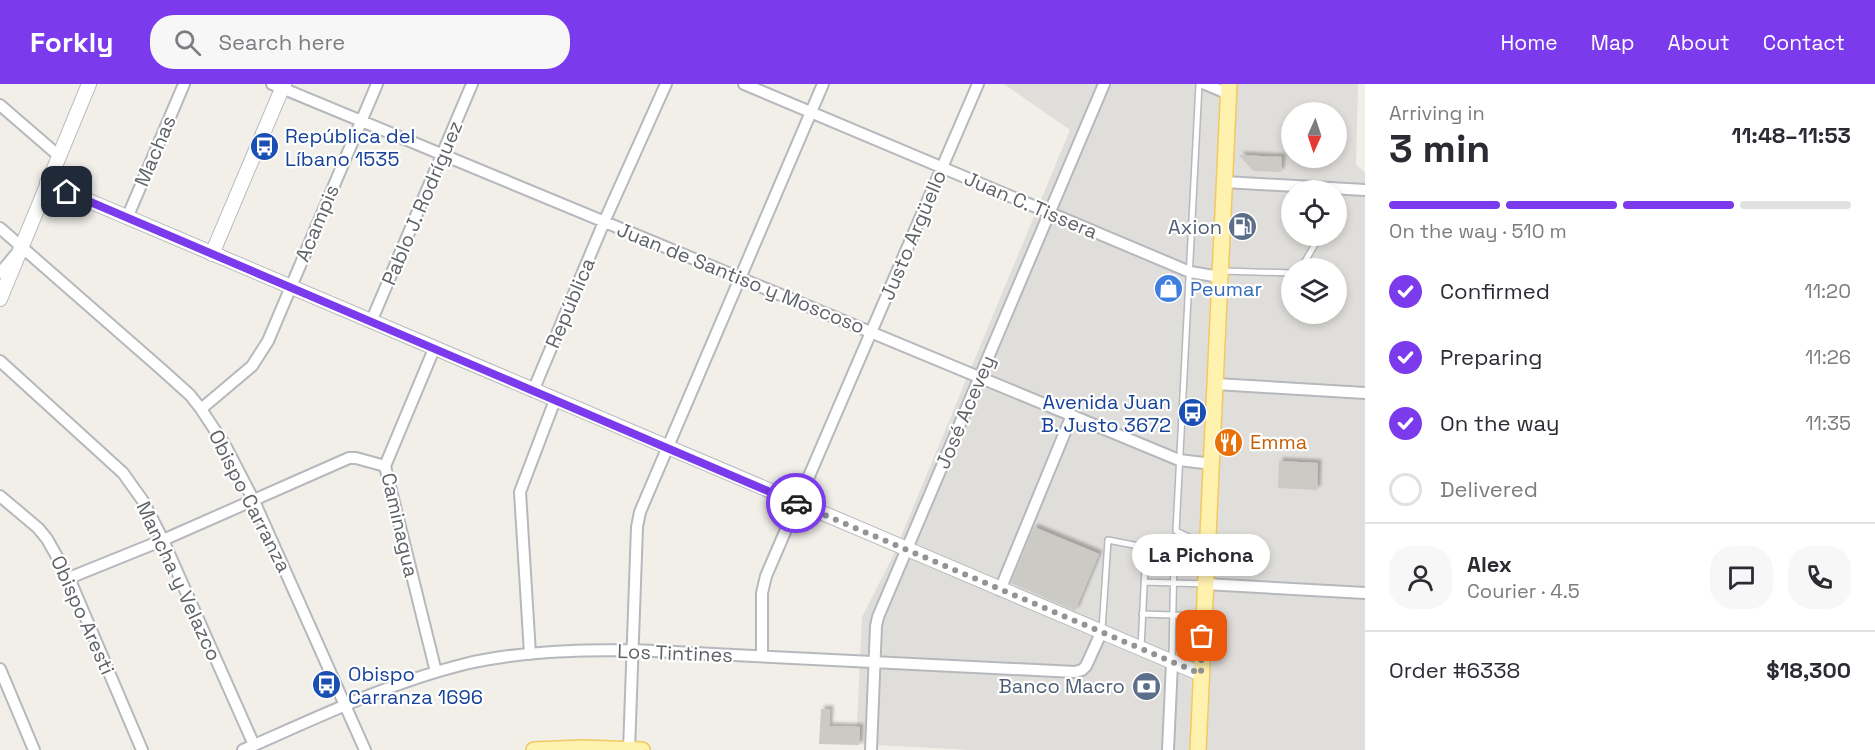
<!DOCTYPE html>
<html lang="en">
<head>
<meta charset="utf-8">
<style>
  body { margin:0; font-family:"Space Grotesk",sans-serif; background:#f7f7f7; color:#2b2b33; height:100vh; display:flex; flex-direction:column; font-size:22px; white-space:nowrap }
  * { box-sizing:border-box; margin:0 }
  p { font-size:20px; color:#7c7c81 }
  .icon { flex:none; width:33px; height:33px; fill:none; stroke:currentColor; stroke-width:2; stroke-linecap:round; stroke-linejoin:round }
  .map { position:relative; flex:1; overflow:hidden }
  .panel { display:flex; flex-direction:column; background:#fff; width:510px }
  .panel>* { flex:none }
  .needle { width:39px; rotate:183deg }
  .controls { position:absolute; left:1281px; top:18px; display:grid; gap:12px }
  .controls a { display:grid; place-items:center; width:66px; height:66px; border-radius:50%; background:#fff; box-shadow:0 3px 9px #0003; font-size:30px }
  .pin { position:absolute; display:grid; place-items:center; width:51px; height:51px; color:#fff; margin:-26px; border-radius:12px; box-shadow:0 3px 9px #0006 }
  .courier { position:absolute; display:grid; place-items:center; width:60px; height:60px; margin:-30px; border:4px solid #7c3aed; border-radius:50%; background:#fff; color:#222; box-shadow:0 2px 8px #0007 }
  .bubble { position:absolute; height:42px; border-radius:21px; background:#fff; box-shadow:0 3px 9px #0003; font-size:20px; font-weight:700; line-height:42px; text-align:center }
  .head em { font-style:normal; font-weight:700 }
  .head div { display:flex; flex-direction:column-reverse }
  .head { display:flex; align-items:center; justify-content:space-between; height:102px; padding:0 24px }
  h1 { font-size:39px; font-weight:700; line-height:45px }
  .bar { display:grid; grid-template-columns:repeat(4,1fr); gap:9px 6px; align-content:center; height:72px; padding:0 24px }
  .bar i { height:8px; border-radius:4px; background:#e1e1e2 }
  .bar .current { background:#7c3aed }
  .bar p { grid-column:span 4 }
  .line { display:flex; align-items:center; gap:15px; padding:0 24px; border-top:2px solid #e1e1e2 }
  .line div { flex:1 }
  .round { display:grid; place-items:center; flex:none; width:63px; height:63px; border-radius:24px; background:#f7f7f7 }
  ol { padding:0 24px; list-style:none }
  li { display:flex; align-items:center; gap:18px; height:66px }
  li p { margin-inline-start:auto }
  li .icon { padding:6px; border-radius:50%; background:#7c3aed; color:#fff; stroke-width:4 }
  li:last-child { color:#7c7c81 }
  li i { width:33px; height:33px; border:3px solid #e1e1e2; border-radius:50% }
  header { display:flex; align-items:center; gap:36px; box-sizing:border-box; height:84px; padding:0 30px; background:#7c3aed; color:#fff }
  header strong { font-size:28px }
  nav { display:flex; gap:33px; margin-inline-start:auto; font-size:21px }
  .search { width:420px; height:54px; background:#f7f7f7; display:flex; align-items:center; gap:15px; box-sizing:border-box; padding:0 21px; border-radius:24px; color:#7c7c81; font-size:22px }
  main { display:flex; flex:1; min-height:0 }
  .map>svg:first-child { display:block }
  .industrial { fill:#e0deda; fill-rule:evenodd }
  .building { fill:#cccac5; filter:url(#shadow) }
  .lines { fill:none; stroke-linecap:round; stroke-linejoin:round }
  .service-casing { stroke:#b5b8bc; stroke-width:8 }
  .minor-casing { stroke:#b5b8bc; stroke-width:14 }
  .secondary-casing { stroke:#b6babf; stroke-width:16 }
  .primary-casing { stroke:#f2c960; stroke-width:18 }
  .service { stroke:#fff; stroke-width:5 }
  .minor { stroke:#fff; stroke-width:10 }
  .secondary { stroke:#fff; stroke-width:14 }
  .primary { stroke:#fff2af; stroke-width:15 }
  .done { stroke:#929495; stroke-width:6; stroke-dasharray:0 10.8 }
  .route { stroke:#7c3aed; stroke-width:8 }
  .labels { text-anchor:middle; stroke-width:4.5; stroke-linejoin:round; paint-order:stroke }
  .transit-label { font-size:20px; fill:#164399; stroke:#fff; text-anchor:start }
  .street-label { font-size:20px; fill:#5f6368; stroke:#fff }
  .service-label { font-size:20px; fill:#4e5e75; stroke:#fff; text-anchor:end }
  .shop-label { font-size:20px; fill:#366cbe; stroke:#fff; text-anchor:start }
  .food-label { font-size:20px; fill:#c56008; stroke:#fff; text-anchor:start }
</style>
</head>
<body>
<header>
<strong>Forkly</strong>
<div class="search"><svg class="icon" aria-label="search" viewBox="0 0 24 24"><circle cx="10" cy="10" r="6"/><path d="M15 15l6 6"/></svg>Search here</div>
<nav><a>Home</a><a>Map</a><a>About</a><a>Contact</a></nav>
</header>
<main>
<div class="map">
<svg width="1365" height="666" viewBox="0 0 1365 666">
  <defs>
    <filter id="shadow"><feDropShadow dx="3.5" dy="-3.5" stdDeviation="1.5" flood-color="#0004"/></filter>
  </defs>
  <rect width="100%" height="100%" fill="#f1efe8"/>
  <path class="industrial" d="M1004 0H1358L1356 81 1365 88V666H971L856 660 862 533 892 474 1070 46ZM1292 28H1336V74H1292ZM1292 106H1336V152H1292ZM1292 184H1336V230H1292Z"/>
  <path class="building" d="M1239 71 1282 73 1281 88 1253 87Z
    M1279 377 1318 379 1317 406 1278 404Z
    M1034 443 1099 470 1075 527 1011 499Z
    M1222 458 1258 459 1256 489 1221 487Z
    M821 625H830L829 642 860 643 859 661 819 660Z"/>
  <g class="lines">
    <defs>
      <path id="service" d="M1199 0 1176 447 1206 461
        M1301 184 1320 152
        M1222 187 1292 189
        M1144 498 1205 500
        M1142 530 1203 532
        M1102 546 1108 456 1205 475
        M1141 564 1146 463
        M1172 575 1174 469"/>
      <path id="minor" d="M272 0 1179 376 1212 380
        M744 0 1190 188 1220 193
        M1205 0 1229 10
        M0 21 59 72
        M1225 98 1365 106
        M127 134 184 0
        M0 144 160 284 190 311 201 325 226 363 254 417 365 666
        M0 189 16 170
        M371 238 472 0
        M434 265 385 382 436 588
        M0 277 123 389 143 417 163 456 254 661
        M1216 300 1365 309
        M533 307 604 138 666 0
        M201 325 252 282 268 257 377 0
        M0 412 38 444 47 455 69 494 142 666
        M69 494 163 456 349 374H356L385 382
        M1205 500 1365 509
        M1000 506 1072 331
        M530 570 520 408 555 316
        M762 572V509L766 492 978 0
        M0 585 34 666
        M243 666C316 634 388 599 465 580 520 567 578 566 634 566L1075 588 1082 586 1086 582 1101 549
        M629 666 637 443 640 428 823 0
        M871 666 876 542 878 533 1104 0
        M1168 666 1172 579"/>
      <path id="secondary" d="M47 99 1201 590
        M212 170 284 0
        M0 215 89 0"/>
      <path id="primary" d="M534 666 582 664 642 666
        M1198 666 1229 0"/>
    </defs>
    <use href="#service" class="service-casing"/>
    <use href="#minor" class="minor-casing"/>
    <use href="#secondary" class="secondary-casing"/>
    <use href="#primary" class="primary-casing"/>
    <use href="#service" class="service"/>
    <use href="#minor" class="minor"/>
    <use href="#secondary" class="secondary"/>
    <use href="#primary" class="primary"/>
  </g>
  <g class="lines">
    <path class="done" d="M796 419 1201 590 1202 552"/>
    <path class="route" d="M67 108 796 419"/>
  </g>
  <defs>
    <symbol id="bus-disc" viewBox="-11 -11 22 22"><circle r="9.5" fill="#1a4fb4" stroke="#fff"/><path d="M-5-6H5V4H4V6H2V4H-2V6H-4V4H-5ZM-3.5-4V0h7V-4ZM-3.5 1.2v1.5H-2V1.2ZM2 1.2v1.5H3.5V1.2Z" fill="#fff"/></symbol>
    <symbol id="fuel-disc" viewBox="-11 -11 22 22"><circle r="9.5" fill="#5c6f8a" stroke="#fff"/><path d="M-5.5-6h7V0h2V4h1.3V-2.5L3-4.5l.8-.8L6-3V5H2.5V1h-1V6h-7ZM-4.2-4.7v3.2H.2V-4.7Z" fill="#fff"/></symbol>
    <symbol id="shop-disc" viewBox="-11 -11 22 22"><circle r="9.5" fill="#3f7fe0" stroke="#fff"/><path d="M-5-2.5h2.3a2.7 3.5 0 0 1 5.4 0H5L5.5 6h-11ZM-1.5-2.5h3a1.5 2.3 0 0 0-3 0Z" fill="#fff"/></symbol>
    <symbol id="restaurant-disc" viewBox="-11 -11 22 22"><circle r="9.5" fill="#e8710a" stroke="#fff"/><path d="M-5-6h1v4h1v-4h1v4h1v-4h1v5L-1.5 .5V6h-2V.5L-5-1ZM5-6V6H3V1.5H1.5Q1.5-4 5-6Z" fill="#fff"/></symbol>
    <symbol id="bank-disc" viewBox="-11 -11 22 22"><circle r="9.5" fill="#5c6f8a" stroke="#fff"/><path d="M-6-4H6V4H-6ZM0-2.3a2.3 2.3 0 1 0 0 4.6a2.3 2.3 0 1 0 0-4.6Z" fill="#fff"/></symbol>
  </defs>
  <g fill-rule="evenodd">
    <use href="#bus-disc" x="248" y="46" width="33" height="33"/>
    <use href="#fuel-disc" x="1226" y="126" width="33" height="33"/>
    <use href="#shop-disc" x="1152" y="188" width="33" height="33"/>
    <use href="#bus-disc" x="1176" y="312" width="33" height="33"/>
    <use href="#restaurant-disc" x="1212" y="342" width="33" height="33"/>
    <use href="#bus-disc" x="310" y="584" width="33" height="33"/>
    <use href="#bank-disc" x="1130" y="586" width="33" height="33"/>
  </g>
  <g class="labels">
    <g class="transit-label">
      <text x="285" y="59">República del<tspan x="285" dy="23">Líbano 1535</tspan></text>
      <text x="1171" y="325" text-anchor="end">Avenida Juan<tspan x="1171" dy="23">B. Justo 3672</tspan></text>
      <text x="348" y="597">Obispo<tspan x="348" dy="23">Carranza 1696</tspan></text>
    </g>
    <g class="street-label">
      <text transform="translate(155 67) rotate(-67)" y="7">Machas</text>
      <text transform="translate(422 119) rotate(-67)" y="7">Pablo J. Rodríguez</text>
      <text transform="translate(1031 121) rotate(23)" y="7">Juan C. Tissera</text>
      <text transform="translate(317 139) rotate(-67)" y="7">Acampis</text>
      <text transform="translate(913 151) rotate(-67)" y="7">Justo Argüello</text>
      <text transform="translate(741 194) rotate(22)" y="7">Juan de Santiso y Moscoso</text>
      <text transform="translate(570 219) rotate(-67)" y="7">República</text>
      <text transform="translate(965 328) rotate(-67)" y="7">José Acevey</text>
      <text transform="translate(250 417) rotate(63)" y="7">Obispo Carranza</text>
      <text transform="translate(400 441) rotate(77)" y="7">Caminagua</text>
      <text transform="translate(179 497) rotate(65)" y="7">Mancha y Velazco</text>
      <text transform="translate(83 531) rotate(66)" y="7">Obispo Aresti</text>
      <text transform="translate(675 569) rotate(2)" y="7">Los Tintines</text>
    </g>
    <g class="service-label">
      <text x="1222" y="150">Axion</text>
      <text x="1125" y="609">Banco Macro</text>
    </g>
    <g class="shop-label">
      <text x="1190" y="212">Peumar</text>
    </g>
    <g class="food-label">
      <text x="1250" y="365">Emma</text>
    </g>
  </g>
</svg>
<div class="controls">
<a><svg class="needle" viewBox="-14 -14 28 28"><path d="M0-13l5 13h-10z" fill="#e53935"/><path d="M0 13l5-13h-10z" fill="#7c7c81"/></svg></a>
<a><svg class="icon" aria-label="locate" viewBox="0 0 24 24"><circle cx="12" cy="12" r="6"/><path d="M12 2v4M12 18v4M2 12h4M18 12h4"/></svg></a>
<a><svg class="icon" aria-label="layers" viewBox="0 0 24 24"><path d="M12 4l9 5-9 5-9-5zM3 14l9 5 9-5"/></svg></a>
</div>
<div class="pin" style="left:1202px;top:552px;background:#ea580c"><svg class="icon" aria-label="bag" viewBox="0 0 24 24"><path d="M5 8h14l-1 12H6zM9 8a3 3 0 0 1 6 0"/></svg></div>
<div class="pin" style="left:67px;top:108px;background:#1f2937"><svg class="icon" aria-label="home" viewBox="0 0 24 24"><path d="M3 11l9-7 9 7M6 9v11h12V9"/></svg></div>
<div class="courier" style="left:796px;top:419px"><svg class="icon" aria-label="car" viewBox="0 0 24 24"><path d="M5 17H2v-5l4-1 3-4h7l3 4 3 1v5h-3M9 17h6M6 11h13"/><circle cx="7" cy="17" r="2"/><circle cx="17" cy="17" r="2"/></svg></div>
<div class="bubble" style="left:1132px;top:450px;width:138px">La Pichona</div>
</div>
<section class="panel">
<div class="head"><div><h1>3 min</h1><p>Arriving in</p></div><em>11:48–11:53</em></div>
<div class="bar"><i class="current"></i><i class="current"></i><i class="current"></i><i></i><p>On the way · 510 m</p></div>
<ol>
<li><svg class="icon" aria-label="check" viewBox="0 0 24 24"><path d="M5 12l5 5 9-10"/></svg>Confirmed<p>11:20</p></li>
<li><svg class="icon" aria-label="check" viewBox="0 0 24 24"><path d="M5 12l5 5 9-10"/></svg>Preparing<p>11:26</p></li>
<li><svg class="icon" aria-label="check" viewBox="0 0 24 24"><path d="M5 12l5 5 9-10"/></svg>On the way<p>11:35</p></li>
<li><i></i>Delivered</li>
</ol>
<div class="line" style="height:108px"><a class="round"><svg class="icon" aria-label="person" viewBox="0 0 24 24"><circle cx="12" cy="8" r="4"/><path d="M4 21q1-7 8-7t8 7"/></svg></a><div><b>Alex</b><p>Courier · 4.5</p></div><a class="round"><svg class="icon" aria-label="chat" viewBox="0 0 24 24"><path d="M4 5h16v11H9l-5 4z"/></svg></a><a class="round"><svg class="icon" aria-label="phone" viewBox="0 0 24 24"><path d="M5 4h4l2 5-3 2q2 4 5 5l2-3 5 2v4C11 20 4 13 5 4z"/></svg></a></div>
<div class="line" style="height:78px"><div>Order #6338</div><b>$18,300</b></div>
</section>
</main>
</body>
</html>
